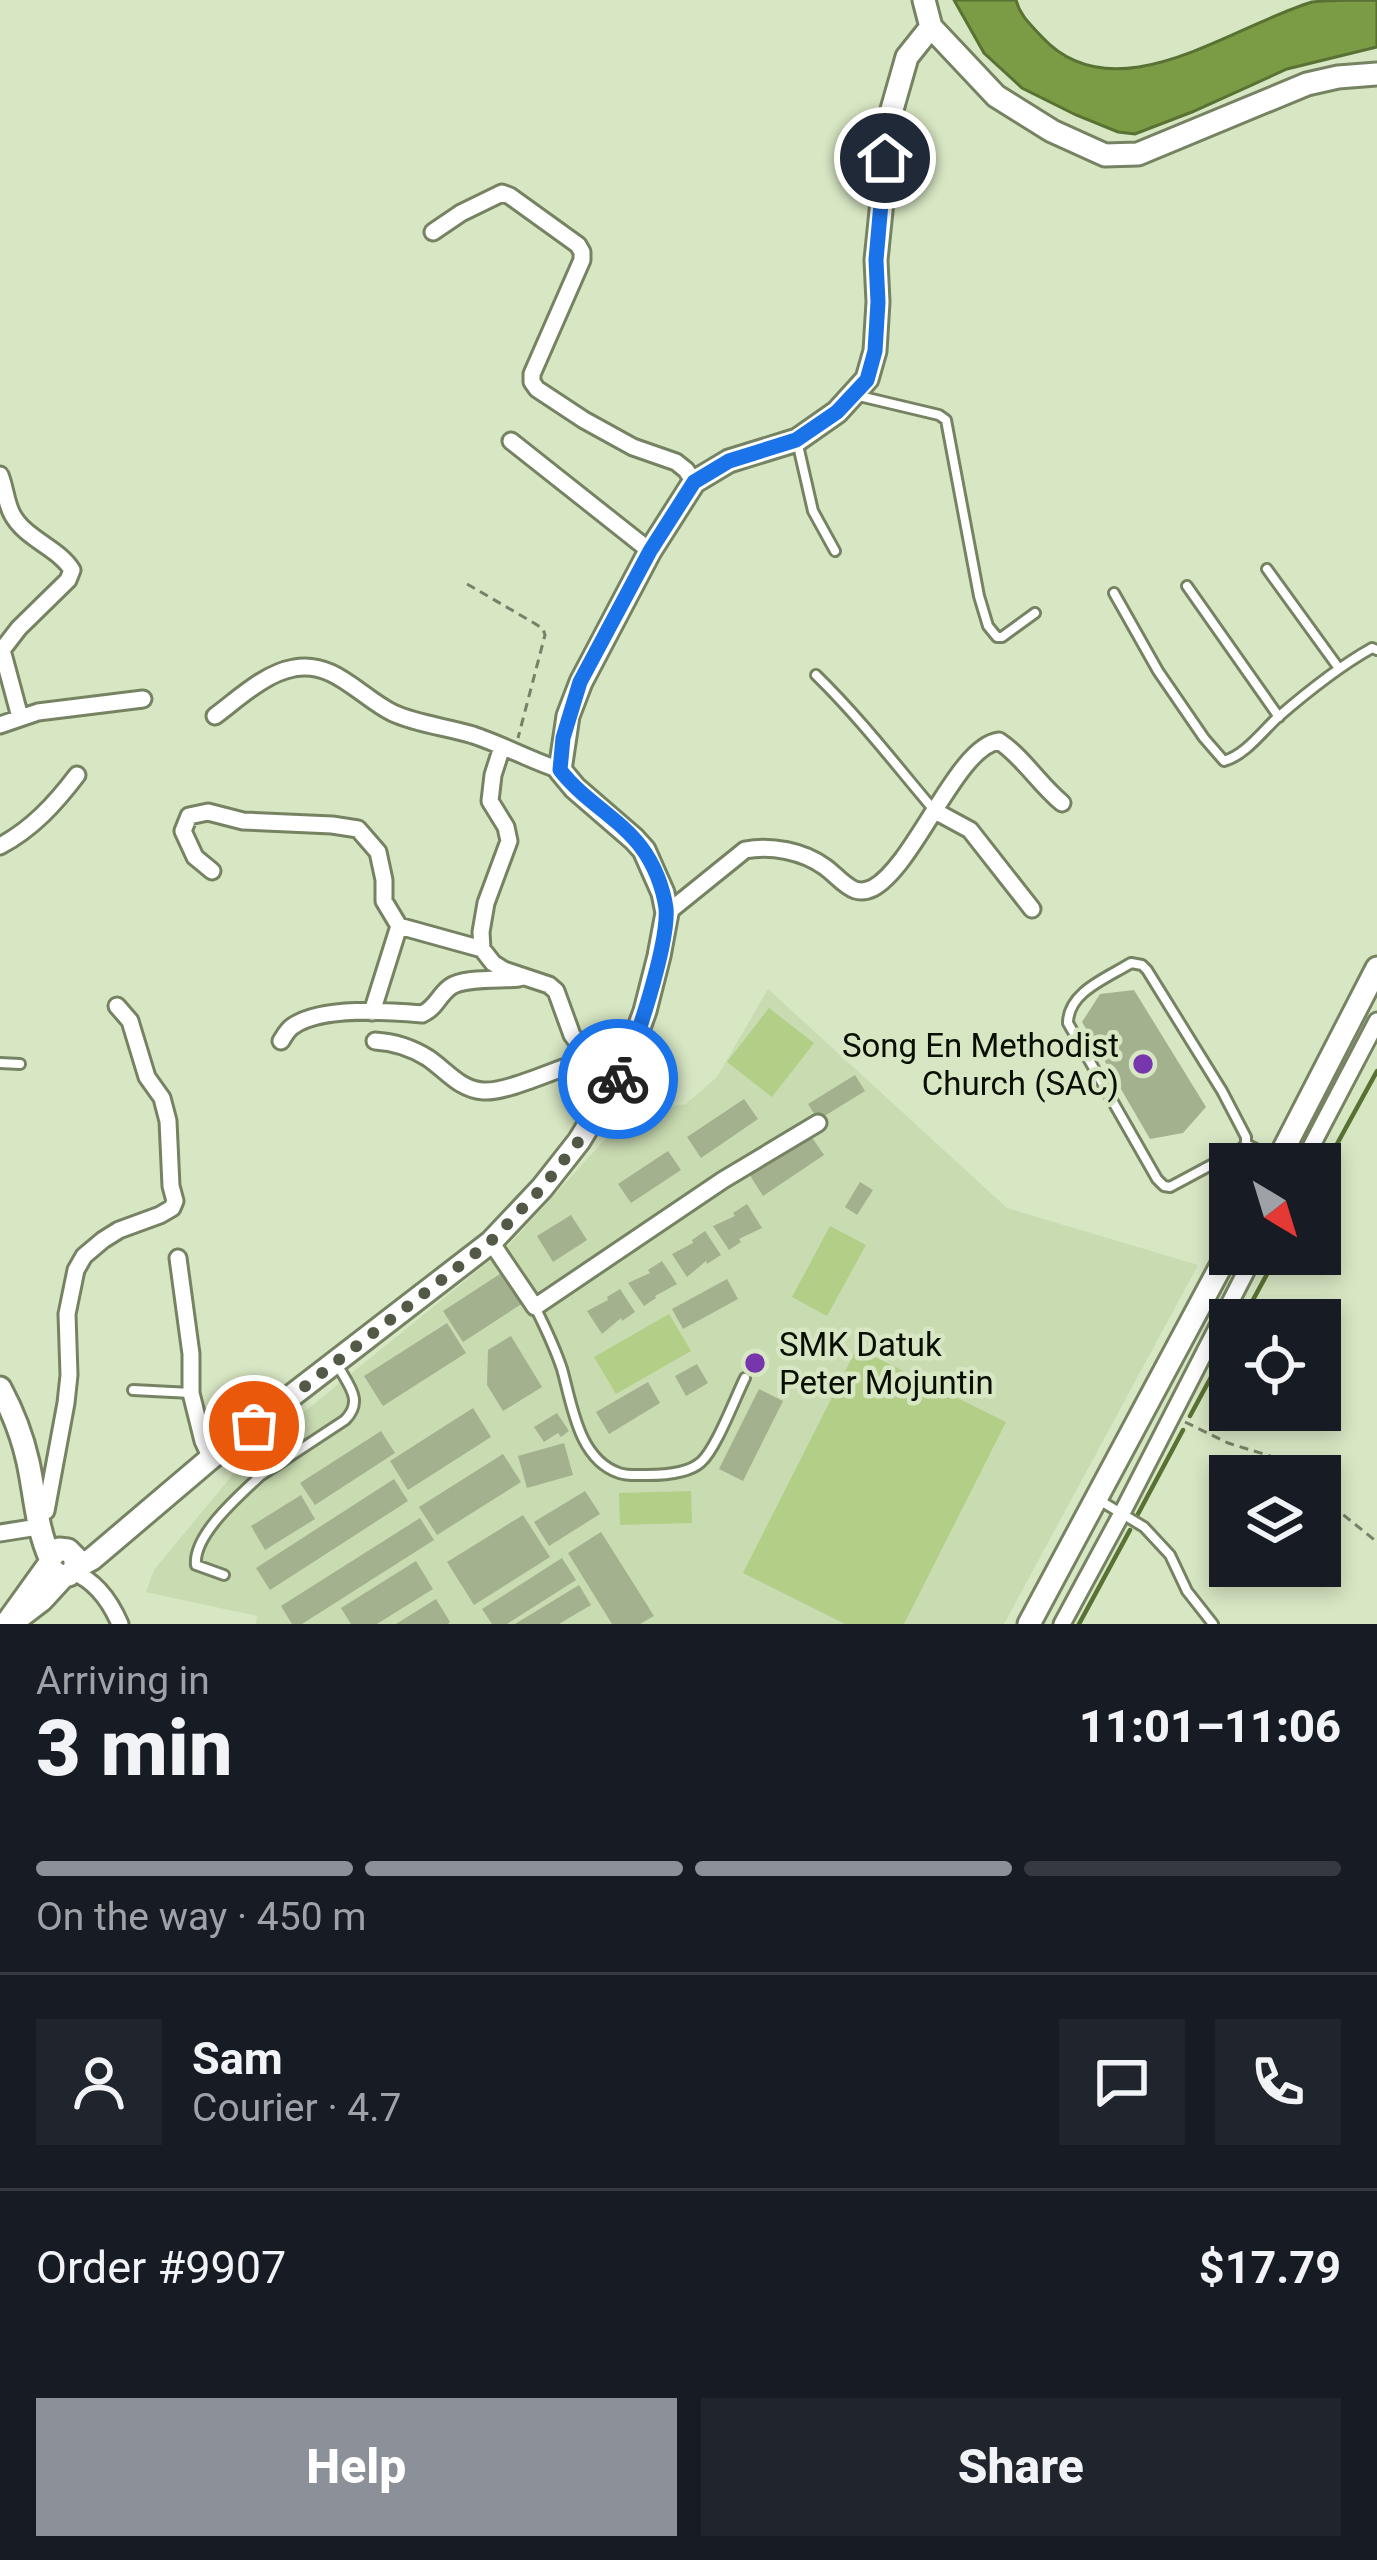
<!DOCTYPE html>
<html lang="en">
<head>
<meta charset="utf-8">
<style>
  body { margin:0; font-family:Roboto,sans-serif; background:#20242c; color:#f1f3f6; height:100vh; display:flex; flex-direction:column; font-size:45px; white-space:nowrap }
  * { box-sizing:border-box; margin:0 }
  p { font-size:39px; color:#9ea1a6 }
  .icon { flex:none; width:66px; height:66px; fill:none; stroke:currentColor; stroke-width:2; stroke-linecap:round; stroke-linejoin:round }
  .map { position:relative; height:1624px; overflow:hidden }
  .side { display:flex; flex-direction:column; background:#171b24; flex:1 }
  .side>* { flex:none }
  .needle { width:78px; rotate:142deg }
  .buttons { position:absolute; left:1209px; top:1143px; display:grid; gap:24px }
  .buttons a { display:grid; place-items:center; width:132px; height:132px; border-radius:0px; background:#171b24; box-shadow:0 6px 18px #0003; font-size:60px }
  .pin { position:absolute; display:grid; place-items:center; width:102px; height:102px; color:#fff; margin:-51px; border:6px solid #fff; border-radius:50%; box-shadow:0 3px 12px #0007 }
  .courier { position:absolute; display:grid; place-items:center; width:120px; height:120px; margin:-60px; border:9px solid #1a73e8; border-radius:50%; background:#fff; color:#222; box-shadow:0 3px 15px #0007 }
  .head em { font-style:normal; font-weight:800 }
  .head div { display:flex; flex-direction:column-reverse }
  .head { display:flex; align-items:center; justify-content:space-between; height:204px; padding:0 36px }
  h1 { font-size:78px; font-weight:800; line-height:90px }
  .bar { display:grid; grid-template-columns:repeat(4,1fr); gap:18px 12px; align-content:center; height:144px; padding:0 36px }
  .bar i { height:15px; border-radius:9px; background:#363941 }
  .bar .on { background:#8c9099 }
  .bar p { grid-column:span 4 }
  .line { display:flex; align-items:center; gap:30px; padding:0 36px; border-top:3px solid #363941 }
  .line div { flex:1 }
  .round { display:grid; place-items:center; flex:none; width:126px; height:126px; border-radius:0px; background:#20242c }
  .button { display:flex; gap:24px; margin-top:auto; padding:24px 36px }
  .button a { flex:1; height:138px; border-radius:0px; background:#8c9099; color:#fff; font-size:48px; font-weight:800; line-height:138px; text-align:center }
  .button a+a { background:#20242c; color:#f1f3f6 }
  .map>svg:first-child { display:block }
  .built { fill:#c9dbb1 }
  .green { fill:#b2ce87 }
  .water { fill:#7b9b45; stroke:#597132; stroke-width:3 }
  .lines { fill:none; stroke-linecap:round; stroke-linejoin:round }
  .stream { stroke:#597132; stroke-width:4.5 }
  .building { fill:#a3b18f }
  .lane-casing { stroke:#768363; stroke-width:14 }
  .street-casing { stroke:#768363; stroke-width:21 }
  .secondary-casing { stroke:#768363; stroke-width:27 }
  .path { stroke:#778169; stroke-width:3; stroke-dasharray:9 6; stroke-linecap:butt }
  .lane { stroke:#fff; stroke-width:8 }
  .street { stroke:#fff; stroke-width:15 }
  .secondary { stroke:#fff; stroke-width:21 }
  .done { stroke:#525a47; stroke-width:12; stroke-dasharray:0 21.6 }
  .route { stroke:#1a73e8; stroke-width:15 }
  .poi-dot { fill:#7736ab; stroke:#d7e6c3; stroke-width:4.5 }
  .labels { text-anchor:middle; stroke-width:9; stroke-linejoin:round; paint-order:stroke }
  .poi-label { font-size:33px; fill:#0a0f04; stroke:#d7e6c3; text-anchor:end }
</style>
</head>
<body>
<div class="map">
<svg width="1377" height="1624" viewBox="0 0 1377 1624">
  <rect width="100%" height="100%" fill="#d7e6c3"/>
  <path class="built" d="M768 989 1007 1208 1198 1265 1004 1624H256L257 1616 146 1592 154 1570 244 1461 508 1246 628 1114 686 1104 717 1077Z"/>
  <path class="green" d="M769 1008 814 1043 772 1097 727 1062Z
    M830 1226 866 1245 827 1316 792 1297Z
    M669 1314 691 1351 616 1394 594 1357Z
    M857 1348 1006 1422 904 1624H845L743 1573Z
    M691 1491 692 1523 620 1525 619 1493Z"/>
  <path class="water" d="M954 0H1016C1020 16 1031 25 1042 37 1115 116 1232 26 1312 2 1331 0 1356 0 1377 0V47L1287 69 1192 112 1135 134 1118 132 1076 115 1022 88 984 53Z"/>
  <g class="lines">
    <path class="stream" d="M1320 1175 1377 1071
      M1242 1320 1278 1254
      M1190 1416 1230 1342
      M1138 1514 1183 1430
      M1079 1624 1130 1530"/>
  </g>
  <path class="building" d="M1134 990 1206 1107 1183 1133 1150 1139 1082 1022 1100 994Z
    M855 1075 865 1091 818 1120 808 1104Z
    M744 1099 758 1119 701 1158 687 1137Z
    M809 1133 824 1155 763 1196 751 1177V1172Z
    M668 1151 681 1170 631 1203 618 1184Z
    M860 1182 873 1190 857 1215 845 1207Z
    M747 1204 762 1228 739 1239 741 1242 729 1250 713 1226 735 1216 733 1213Z
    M571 1215 587 1240 553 1262 537 1236Z
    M705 1231 721 1255 707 1264 706 1261 687 1277 672 1254 693 1243 692 1240Z
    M662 1261 677 1284 655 1296 656 1298 644 1306 628 1283 650 1273 648 1270Z
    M503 1272 523 1303 463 1342 443 1311Z
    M727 1279 738 1299 683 1329 672 1309Z
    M620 1289 635 1312 622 1321 621 1318 602 1334 587 1311 608 1300 607 1297Z
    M447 1323 466 1353 383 1406 364 1376Z
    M511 1336 542 1387 503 1411 487 1385 488 1350Z
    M697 1364 708 1383 686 1396 675 1376Z
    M648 1382 660 1403 609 1434 596 1412Z
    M759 1389 783 1401 743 1481 719 1469Z
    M473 1408 491 1437 408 1490 390 1461Z
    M557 1413 569 1431 561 1437 558 1433 544 1442 534 1427Z
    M381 1431 395 1453 315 1505 300 1483Z
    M564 1443 573 1475 527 1488 518 1456Z
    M503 1454 521 1482 437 1535 419 1507Z
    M394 1479 408 1501 270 1590 256 1568Z
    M585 1491 600 1514 549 1546 534 1522Z
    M301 1495 315 1519 265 1550 251 1526Z
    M523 1515 550 1557 474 1605 447 1562Z
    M420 1518 434 1540 302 1624H292L281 1606Z
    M601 1532 654 1616 640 1624H612L568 1553Z
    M562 1558 576 1580 507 1624H492L482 1609Z
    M416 1561 433 1589 377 1624H351L341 1608Z
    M579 1585 591 1605 559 1624H515Z
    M436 1599 450 1622 448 1624H396Z"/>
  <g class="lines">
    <defs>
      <path id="lane" d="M855 395 939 415 946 420 979 596 988 626 997 637H1002L1035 613
        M797 441 813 511 835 551
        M1267 569 1338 667
        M1187 586 1279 717
        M1114 593 1158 671 1204 738 1224 761C1245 755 1261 733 1277 718 1307 692 1338 667 1372 648L1377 650
        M816 675C859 717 895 764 934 810
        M1131 963 1142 965 1147 970 1222 1091 1246 1137V1144L1241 1149 1170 1187 1164 1186 1157 1179 1068 1023C1068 992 1107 978 1131 963Z
        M0 1063 20 1064
        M1246 1144 1276 1159
        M536 1309C546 1329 555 1348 562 1369 572 1404 578 1459 619 1473 627 1476 638 1475 647 1475 663 1475 688 1474 701 1462 716 1449 735 1398 745 1378
        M133 1390 191 1393
        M228 1447 260 1476 345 1420C364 1401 349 1386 338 1366
        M1099 1500 1144 1527 1170 1555 1187 1591 1213 1624
        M224 1575 196 1565C193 1535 239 1496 260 1476"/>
      <path id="street" d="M433 232 461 213 502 193 510 196 578 245 582 252V260L532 374V382L537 389 584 420 633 447 676 462 686 470 694 482
        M511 441 650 551
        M0 475C5 487 6 503 12 514 25 539 59 548 72 570L68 580 19 628 2 650 20 717
        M215 716C238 699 265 673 294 668 334 660 360 697 393 713 417 724 447 727 473 735 503 745 530 760 560 770
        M0 725 38 712 143 699
        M502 747 493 775 490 801 506 827 509 841 486 903 481 932 482 949 493 963 504 970 549 985 556 991 572 1035 590 1059 625 1066
        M935 811 970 830 1032 909
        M0 846C32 829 55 804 77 775
        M212 871 195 857 183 831 189 816 208 812 243 821 332 825 358 829 378 852 384 880V901L399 926 372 1012
        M667 913 745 850C771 845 803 851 825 867 835 874 844 886 855 890 862 892 867 891 873 888 916 864 957 746 999 741 1023 757 1039 784 1062 803
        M399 926 482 949
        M281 1041C285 1035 287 1030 293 1026 322 1006 388 1011 422 1014 436 1008 438 996 450 987 463 977 502 980 519 978
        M375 1041C394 1042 412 1048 428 1058 447 1071 459 1089 483 1091 508 1093 562 1066 590 1059
        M1302 1164 1377 1021
        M491 1242 535 1307 723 1180 818 1123
        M178 1258 191 1354V1393L203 1441 211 1458
        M46 1511 66 1403 69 1375 67 1314 76 1270 84 1256 103 1240 119 1230 160 1215 172 1208 175 1201 171 1186 168 1121 162 1098 147 1077 130 1021 117 1006
        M0 1533 38 1527
        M73 1572C96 1581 110 1601 120 1624
        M1062 1624 1121 1515 1255 1254"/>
      <path id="secondary" d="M924 0 931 27 996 96 1052 131 1105 155 1138 154 1307 84 1338 77 1377 74
        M1276 1164 1377 968
        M0 1388C13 1412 22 1435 28 1462 35 1494 36 1526 50 1558
        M75 1568V1557L68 1550 59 1549 50 1558V1568L60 1576 69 1575 75 1568 92 1559 211 1458 491 1242 542 1188 579 1141 625 1066 645 1011 659 956 667 913 663 893 644 850 634 839 575 788 560 770 568 716 581 682 650 551 694 482 729 461 797 440 837 412 867 379 875 351 878 302 876 260 891 113 907 57 931 27
        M21 1616 42 1600 64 1576
        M6 1624 49 1564
        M1029 1624 1230 1249"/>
    </defs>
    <use href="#lane" class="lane-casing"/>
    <use href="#street" class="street-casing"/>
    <use href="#secondary" class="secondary-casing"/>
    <path class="path" d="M467 584 534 623 543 629 545 635 518 738
      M1185 1422 1228 1443 1270 1456 1295 1476
      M1320 1496 1377 1542"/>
    <use href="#lane" class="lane"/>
    <use href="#street" class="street"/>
    <use href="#secondary" class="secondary"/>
  </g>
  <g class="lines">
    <path class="done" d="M254 1426 490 1242 542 1188 579 1141 618 1079"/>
    <path class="route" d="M618 1079C636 1049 669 941 666 908 663 887 654 864 641 847 619 818 584 801 560 770L563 738 580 682 650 551 694 482 729 461 796 440 837 412 867 380 875 351 878 302 876 260 885 158"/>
  </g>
  <g class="poi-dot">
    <circle cx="1143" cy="1064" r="12"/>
    <circle cx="755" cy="1363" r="12"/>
  </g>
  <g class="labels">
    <g class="poi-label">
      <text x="1119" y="1057">Song En Methodist<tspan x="1119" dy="38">Church (SAC)</tspan></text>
      <text x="779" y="1356" text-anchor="start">SMK Datuk<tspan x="779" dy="38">Peter Mojuntin</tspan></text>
    </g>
  </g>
</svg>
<div class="buttons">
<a><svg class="needle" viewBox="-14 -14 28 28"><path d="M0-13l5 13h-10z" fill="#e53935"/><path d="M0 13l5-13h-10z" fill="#9ea1a6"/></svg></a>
<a><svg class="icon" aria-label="locate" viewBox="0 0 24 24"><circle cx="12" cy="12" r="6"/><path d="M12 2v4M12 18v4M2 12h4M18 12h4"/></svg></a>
<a><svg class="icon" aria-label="layers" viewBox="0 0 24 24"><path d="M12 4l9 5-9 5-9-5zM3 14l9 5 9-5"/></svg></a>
</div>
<div class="pin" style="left:254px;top:1426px;background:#ea580c"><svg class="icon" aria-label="bag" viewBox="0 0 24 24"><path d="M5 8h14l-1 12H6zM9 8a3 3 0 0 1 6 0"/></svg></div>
<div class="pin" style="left:885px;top:158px;background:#1f2937"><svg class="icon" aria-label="home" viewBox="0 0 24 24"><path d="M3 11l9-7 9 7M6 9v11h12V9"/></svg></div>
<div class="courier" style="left:618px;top:1079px"><svg class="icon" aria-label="bike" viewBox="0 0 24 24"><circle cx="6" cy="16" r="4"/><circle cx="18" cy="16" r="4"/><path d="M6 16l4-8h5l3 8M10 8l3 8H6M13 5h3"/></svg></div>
</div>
<section class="side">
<div class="head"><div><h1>3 min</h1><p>Arriving in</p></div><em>11:01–11:06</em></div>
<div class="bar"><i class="on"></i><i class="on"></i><i class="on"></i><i></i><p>On the way · 450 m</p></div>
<div class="line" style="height:216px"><a class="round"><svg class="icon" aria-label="person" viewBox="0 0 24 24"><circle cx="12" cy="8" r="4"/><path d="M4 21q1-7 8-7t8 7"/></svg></a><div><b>Sam</b><p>Courier · 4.7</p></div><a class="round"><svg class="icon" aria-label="chat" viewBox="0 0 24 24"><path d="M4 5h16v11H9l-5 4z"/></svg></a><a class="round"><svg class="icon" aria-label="phone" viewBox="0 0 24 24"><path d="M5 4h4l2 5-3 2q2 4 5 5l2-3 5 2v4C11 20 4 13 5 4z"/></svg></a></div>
<div class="line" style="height:156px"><div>Order #9907</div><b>$17.79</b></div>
<div class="button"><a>Help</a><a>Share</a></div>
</section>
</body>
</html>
